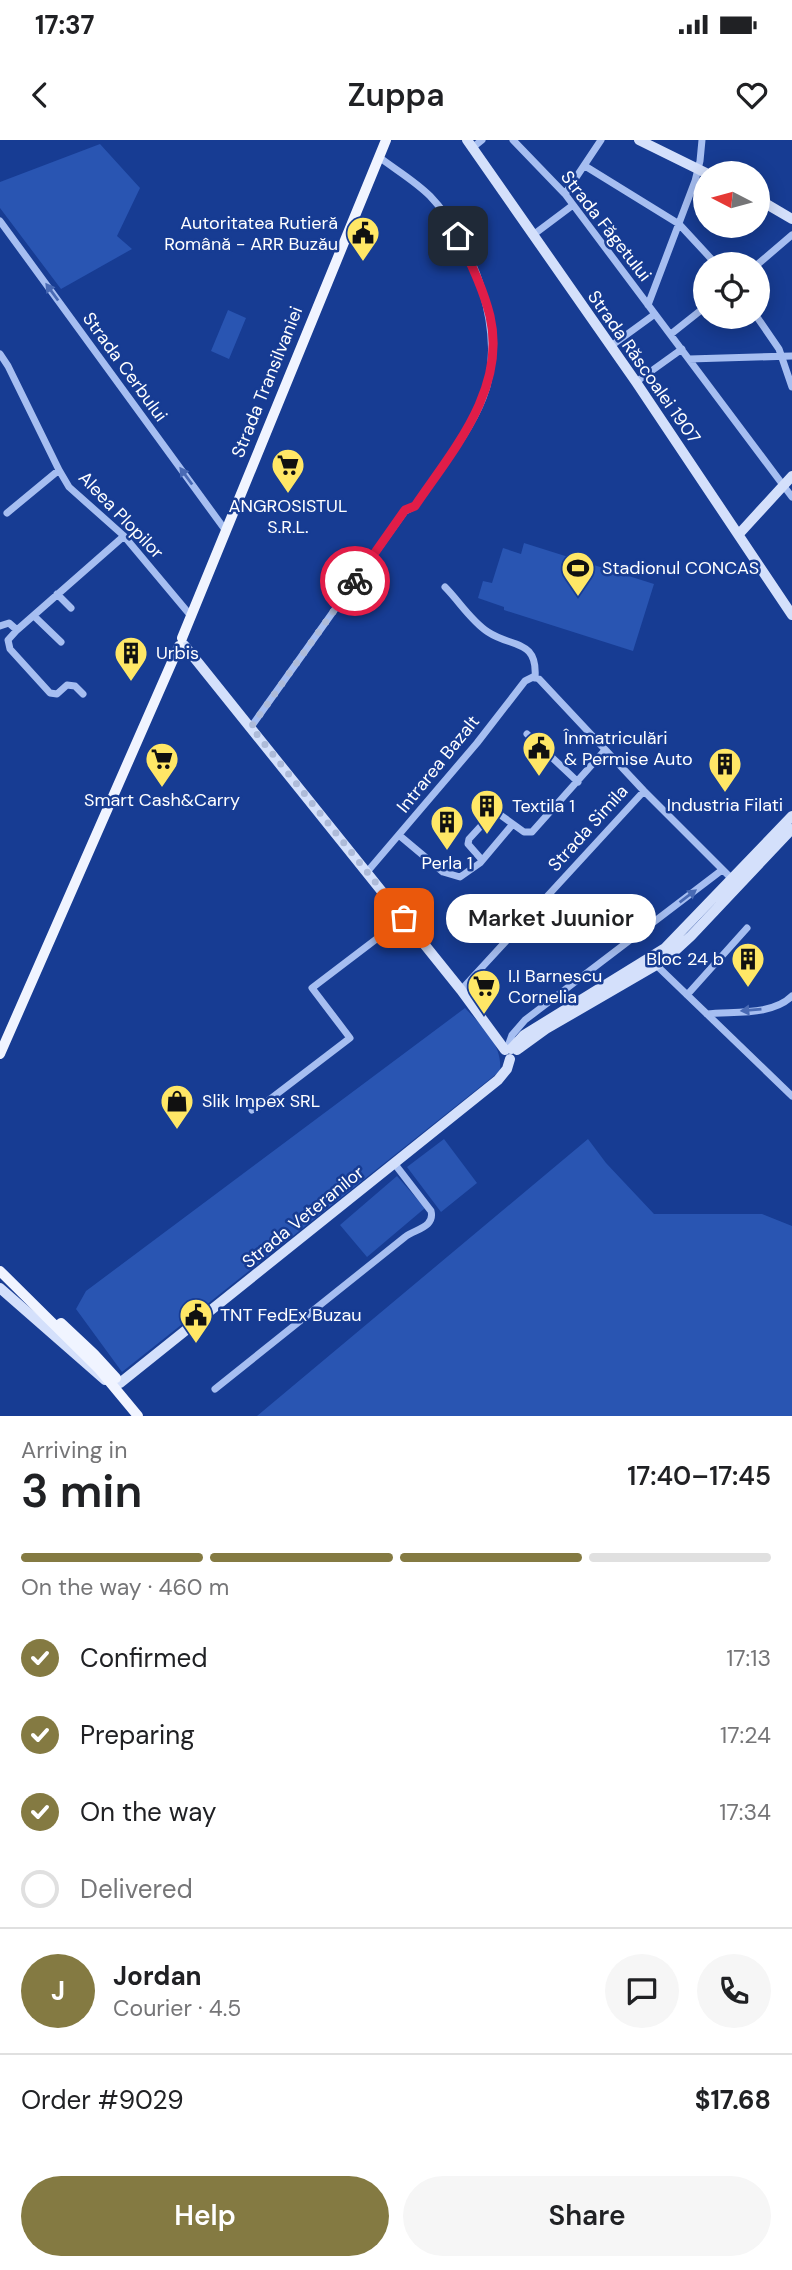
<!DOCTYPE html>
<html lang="en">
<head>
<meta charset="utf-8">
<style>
  body { margin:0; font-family:"DM Sans",sans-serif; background:#f6f6f6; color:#202124; height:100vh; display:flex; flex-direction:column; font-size:26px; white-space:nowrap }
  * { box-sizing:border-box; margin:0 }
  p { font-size:23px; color:#757577 }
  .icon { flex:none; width:38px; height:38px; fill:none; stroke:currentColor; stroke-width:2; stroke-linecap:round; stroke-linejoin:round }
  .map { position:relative; height:1276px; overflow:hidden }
  .side { display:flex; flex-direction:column; background:#fff; flex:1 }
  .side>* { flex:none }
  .needle { width:46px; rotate:276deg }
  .buttons { position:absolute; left:693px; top:21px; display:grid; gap:14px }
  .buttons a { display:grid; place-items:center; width:77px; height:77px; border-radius:50%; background:#fff; box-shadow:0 4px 18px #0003; font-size:35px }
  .pin { position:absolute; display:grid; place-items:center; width:60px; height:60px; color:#fff; margin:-30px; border-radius:14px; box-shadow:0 4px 10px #0006 }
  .courier { position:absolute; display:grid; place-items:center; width:70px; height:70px; margin:-35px; border:5px solid #e11d48; border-radius:50%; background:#fff; color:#222; box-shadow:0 2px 9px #0007 }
  .bubble { position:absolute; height:49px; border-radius:24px; background:#fff; box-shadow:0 4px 18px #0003; font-size:23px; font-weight:600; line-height:49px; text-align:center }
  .head em { font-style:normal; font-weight:600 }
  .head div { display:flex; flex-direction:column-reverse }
  .head { display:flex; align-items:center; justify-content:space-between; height:119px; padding:0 21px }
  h1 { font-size:46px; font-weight:600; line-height:52px }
  .bar { display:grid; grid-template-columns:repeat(4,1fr); gap:10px 7px; align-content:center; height:84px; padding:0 21px }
  .bar i { height:9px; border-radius:5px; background:#e0e0e0 }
  .bar .on { background:#847a42 }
  .bar p { grid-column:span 4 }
  .line { display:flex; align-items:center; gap:18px; padding:0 21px; border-top:2px solid #e0e0e0 }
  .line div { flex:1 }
  .round { display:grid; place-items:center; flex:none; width:74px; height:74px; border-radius:37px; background:#f6f6f6 }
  ol { padding:0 21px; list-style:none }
  li { display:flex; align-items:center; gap:21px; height:77px }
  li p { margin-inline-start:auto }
  li .icon { padding:7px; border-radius:50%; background:#847a42; color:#fff; stroke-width:4 }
  li:last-child { color:#757577 }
  li i { width:38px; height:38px; border:4px solid #e0e0e0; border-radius:50% }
  .cta { display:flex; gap:14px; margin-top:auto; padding:14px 21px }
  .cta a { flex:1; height:80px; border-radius:42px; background:#847a42; color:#fff; font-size:28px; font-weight:600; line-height:80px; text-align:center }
  .cta a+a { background:#f6f6f6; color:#202124 }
  .status { display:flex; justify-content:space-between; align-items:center; height:49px; padding:0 35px; background:#fff; direction:ltr }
  .status svg { height:19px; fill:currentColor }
  header { display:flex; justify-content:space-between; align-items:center; height:91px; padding:0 21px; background:#fff; font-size:32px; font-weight:600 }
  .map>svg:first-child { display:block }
  .green { fill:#2955b2 }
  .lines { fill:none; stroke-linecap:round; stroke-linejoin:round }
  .street { stroke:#a6bef1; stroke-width:7 }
  .secondary { stroke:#d4e0fb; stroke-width:10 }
  .primary { stroke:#f0f4ff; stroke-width:10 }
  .oneway { fill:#496ab4 }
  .done { stroke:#aebbd9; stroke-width:7; stroke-dasharray:0 12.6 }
  .route { stroke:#e11d48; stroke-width:9 }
  .labels { text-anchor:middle; stroke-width:5; stroke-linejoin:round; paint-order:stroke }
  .poi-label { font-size:18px; fill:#fff; stroke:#173c93; text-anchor:start }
  .street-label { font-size:18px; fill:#fff; stroke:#173c93 }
</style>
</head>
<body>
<div class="status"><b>17:37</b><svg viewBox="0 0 49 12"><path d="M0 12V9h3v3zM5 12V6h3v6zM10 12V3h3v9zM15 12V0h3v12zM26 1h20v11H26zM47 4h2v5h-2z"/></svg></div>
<header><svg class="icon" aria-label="back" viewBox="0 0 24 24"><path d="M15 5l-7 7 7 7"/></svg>Zuppa<svg class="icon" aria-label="heart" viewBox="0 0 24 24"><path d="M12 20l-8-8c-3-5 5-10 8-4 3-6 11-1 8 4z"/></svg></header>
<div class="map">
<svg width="792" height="1276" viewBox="0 0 792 1276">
  <rect width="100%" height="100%" fill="#173c93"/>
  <path class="green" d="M100 4 140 48 117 96 132 109 61 149 0 68V42Z
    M228 170 246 178 229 219 211 211Z
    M524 403 654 444 633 511 504 470V467L478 458 483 441 492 443 503 408 521 414Z
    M465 868C482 886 503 904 500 931L122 1232 76 1169 86 1151Z
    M444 999 477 1043 441 1072 407 1027Z
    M588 999 606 1023 654 1074H762L792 1086V1276H257Z
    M397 1036 425 1068 367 1117 340 1085Z"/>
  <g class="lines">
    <path class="street" d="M513 0 565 54 792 357
      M472 8 482 0
      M585 26 679 84 716 124
      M565 54 601 0
      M0 81 226 391
      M533 95 573 65
      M758 124 792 95
      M648 165 695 41 700 21 702 0
      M757 177 779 209 792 247
      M671 194 705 167
      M611 206 655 174
      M0 214 8 226 59 330 69 347 124 396 191 476
      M689 219 792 216
      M636 242 682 209
      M7 373 59 330
      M445 447C459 461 471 481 488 492 512 508 538 499 535 538
      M57 454 71 468
      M34 476 61 502
      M0 486 9 483 17 490
      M83 554 75 546 67 545 57 554 50 553 10 509 8 500 17 490 124 396
      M251 587 405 371 415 366C438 331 468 296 483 258 508 196 474 102 430 56 415 41 396 30 379 17
      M527 594 578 642
      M400 696 443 732 460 737 480 723 512 685
      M482 720 468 704 469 699 492 674 495 672 499 674 524 692H532L605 610
      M367 732 477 603 525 541 533 537 539 539 644 651 735 742
      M653 822 792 956
      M461 850 644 651
      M687 855 747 788
      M707 874C733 871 772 876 792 856
      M507 909 512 895 525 880 722 730
      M252 970 265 963 350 898 312 848 404 778
      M215 1249 405 1097C416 1089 435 1087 431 1071L394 1023"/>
    <path class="secondary" d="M467 0 636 242 792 475
      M639 0 706 33
      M758 59 792 79
      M739 394 792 336
      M184 505 461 850 505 910
      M511 909 524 895 665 808 792 676
      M517 910 546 889 665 820 691 796 792 689
      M0 1148 105 1240
      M120 1243 498 940 507 929 510 919"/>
    <path class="primary" d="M182 498 386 0
      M0 914 179 506
      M0 1131 99 1229 138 1276
      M61 1183 94 1214 116 1238"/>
  </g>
  <defs><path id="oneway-solid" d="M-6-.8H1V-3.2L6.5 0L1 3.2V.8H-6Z" transform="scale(1.75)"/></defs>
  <g class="oneway">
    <use href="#oneway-solid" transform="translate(52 152) rotate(-126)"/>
    <use href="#oneway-solid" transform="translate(186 336) rotate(-126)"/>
    <use href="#oneway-solid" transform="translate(688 756) rotate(-37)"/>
    <use href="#oneway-solid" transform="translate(751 870) rotate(175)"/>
  </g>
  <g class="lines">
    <path class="done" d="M355 441 251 587 404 778"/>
    <path class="route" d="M355 441 405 370 415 366C453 310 507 249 490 176 483 148 470 122 458 96"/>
  </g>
  <defs>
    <symbol id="civic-pin" viewBox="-11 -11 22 30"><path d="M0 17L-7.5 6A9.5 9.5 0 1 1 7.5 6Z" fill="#ffe766" stroke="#173c93"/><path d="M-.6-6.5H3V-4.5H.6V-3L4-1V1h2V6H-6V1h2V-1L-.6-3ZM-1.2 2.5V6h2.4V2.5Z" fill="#111"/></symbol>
    <symbol id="supermarket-pin" viewBox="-11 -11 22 30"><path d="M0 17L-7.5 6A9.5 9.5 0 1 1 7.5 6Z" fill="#ffe766" stroke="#173c93"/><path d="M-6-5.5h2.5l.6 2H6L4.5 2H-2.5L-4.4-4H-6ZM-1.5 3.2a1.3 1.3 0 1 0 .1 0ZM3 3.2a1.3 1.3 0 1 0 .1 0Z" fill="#111"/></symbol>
    <symbol id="stadium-pin" viewBox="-11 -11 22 30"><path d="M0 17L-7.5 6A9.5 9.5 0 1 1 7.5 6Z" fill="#ffe766" stroke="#173c93"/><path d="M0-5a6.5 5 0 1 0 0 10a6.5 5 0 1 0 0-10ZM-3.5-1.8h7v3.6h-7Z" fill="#111"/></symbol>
    <symbol id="building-pin" viewBox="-11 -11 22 30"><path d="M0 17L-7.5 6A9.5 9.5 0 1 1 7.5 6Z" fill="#ffe766" stroke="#173c93"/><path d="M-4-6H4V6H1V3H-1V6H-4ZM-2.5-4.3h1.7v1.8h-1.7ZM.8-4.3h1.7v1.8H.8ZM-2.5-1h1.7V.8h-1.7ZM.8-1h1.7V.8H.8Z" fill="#111"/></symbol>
    <symbol id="shop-pin" viewBox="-11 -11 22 30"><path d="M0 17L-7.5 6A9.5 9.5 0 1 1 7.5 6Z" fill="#ffe766" stroke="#173c93"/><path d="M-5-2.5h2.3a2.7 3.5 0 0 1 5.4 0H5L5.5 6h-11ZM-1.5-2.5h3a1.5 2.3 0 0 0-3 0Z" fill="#111"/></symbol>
  </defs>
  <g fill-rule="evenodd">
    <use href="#civic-pin" x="344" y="74" width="38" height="52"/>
    <use href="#supermarket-pin" x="269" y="306" width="38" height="52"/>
    <use href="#stadium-pin" x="559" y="409" width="38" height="52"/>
    <use href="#building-pin" x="112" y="494" width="38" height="52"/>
    <use href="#civic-pin" x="520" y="589" width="38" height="52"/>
    <use href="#supermarket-pin" x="143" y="600" width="38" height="52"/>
    <use href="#building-pin" x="706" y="605" width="38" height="52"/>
    <use href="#building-pin" x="468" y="647" width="38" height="52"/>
    <use href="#building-pin" x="428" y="663" width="38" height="52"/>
    <use href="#building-pin" x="729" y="800" width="38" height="52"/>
    <use href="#supermarket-pin" x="465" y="827" width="38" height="52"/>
    <use href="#shop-pin" x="158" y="942" width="38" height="52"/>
    <use href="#civic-pin" x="177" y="1156" width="38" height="52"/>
  </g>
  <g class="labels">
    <g class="poi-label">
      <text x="338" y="89" text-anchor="end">Autoritatea Rutieră<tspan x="338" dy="21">Română - ARR Buzău</tspan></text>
      <text x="288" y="372" text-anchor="middle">ANGROSISTUL<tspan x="288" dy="21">S.R.L.</tspan></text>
      <text x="602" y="434">Stadionul CONCAS</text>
      <text x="156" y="519">Urbis</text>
      <text x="564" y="604">Înmatriculări<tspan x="564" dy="21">&amp; Permise Auto</tspan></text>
      <text x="162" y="666" text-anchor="middle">Smart Cash&amp;Carry</text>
      <text x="725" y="671" text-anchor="middle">Industria Filati</text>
      <text x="512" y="672">Textila 1</text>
      <text x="447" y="729" text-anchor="middle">Perla 1</text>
      <text x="724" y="825" text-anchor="end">Bloc 24 b</text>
      <text x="508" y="842">I.I Barnescu<tspan x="508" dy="21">Cornelia</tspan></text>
      <text x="202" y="967">Slik Impex SRL</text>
      <text x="220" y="1181">TNT FedEx Buzau</text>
    </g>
    <g class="street-label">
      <text transform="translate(606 86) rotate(52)" y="6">Strada Făgetului</text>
      <text transform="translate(125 227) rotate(54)" y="6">Strada Cerbului</text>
      <text transform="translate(644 227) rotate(55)" y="6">Strada Răscoalei 1907</text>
      <text transform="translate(267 242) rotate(-68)" y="6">Strada Transilvaniei</text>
      <text transform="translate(121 375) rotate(46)" y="6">Aleea Plopilor</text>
      <text transform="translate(438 624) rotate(-51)" y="6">Intrarea Bazalt</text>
      <text transform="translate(588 688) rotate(-48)" y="6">Strada Simila</text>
      <text transform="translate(303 1077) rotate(-39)" y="6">Strada Veteranilor</text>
    </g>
  </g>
</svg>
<div class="buttons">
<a><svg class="needle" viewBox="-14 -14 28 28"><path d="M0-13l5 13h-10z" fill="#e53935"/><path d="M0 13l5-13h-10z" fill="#757577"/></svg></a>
<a><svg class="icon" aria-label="locate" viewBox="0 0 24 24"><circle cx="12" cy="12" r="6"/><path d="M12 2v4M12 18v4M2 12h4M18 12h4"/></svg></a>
</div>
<div class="pin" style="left:404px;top:778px;background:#ea580c"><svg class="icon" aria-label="bag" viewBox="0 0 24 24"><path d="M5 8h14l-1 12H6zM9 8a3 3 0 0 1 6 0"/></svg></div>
<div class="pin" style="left:458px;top:96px;background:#1f2937"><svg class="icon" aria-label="home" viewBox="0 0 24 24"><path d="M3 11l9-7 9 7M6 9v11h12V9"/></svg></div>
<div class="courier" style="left:355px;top:441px"><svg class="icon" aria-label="bike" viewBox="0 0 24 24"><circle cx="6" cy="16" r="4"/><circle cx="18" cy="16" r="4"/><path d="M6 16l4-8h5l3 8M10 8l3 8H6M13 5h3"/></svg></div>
<div class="bubble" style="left:446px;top:754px;width:210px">Market Juunior</div>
</div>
<section class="side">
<div class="head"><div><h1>3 min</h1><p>Arriving in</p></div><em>17:40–17:45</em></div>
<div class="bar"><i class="on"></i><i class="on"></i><i class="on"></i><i></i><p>On the way · 460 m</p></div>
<ol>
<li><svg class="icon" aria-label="check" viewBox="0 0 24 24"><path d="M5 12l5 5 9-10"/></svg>Confirmed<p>17:13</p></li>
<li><svg class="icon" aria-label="check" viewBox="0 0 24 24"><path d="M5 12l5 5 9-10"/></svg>Preparing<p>17:24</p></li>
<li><svg class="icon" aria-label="check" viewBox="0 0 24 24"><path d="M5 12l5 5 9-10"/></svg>On the way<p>17:34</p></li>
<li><i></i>Delivered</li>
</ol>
<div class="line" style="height:126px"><b class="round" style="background:#847a42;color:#fff">J</b><div><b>Jordan</b><p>Courier · 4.5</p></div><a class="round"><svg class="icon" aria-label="chat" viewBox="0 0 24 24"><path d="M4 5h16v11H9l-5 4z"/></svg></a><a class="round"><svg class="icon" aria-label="phone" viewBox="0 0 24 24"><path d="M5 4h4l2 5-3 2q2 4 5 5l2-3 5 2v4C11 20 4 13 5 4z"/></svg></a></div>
<div class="line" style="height:91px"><div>Order #9029</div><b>$17.68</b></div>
<div class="cta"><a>Help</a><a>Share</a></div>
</section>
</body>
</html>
